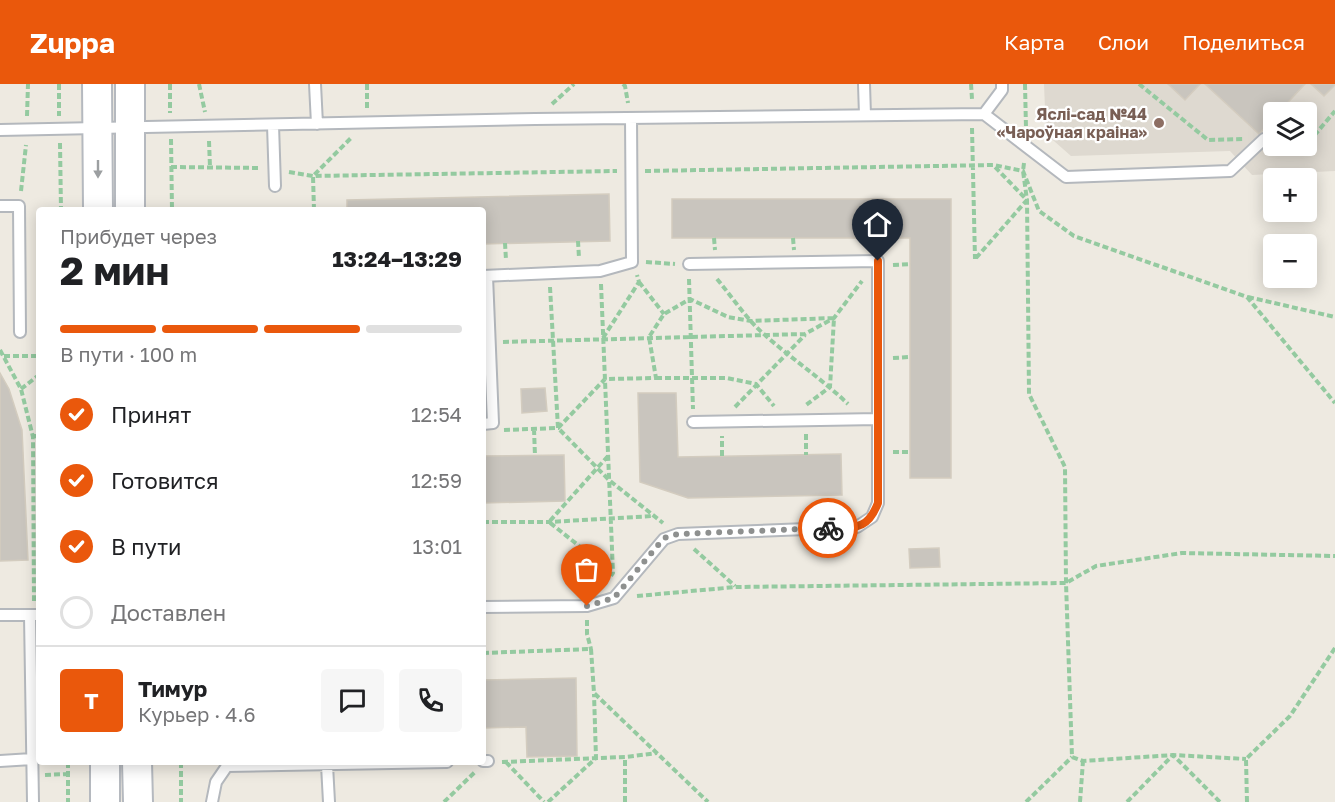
<!DOCTYPE html>
<html lang="ru">
<head>
<meta charset="utf-8">
<style>
  body { margin:0; font-family:"Golos Text",sans-serif; background:#f6f6f6; color:#202124; height:100vh; display:flex; flex-direction:column; font-size:22px; white-space:nowrap }
  * { box-sizing:border-box; margin:0 }
  p { font-size:20px; color:#757577 }
  .icon { flex:none; width:33px; height:33px; fill:none; stroke:currentColor; stroke-width:2; stroke-linecap:round; stroke-linejoin:round }
  .map { position:relative; flex:1; overflow:hidden }
  .sheet { position:absolute; left:36px; top:123px; width:450px; height:558px; display:flex; flex-direction:column; background:#fff; border-radius:6px; box-shadow:0 3px 15px #0003 }
  .sheet>* { flex:none }
  .tools { position:absolute; left:1263px; top:18px; display:grid; gap:12px }
  .tools a { display:grid; place-items:center; width:54px; height:54px; border-radius:6px; background:#fff; box-shadow:0 3px 15px #0003; font-size:30px }
  .pin { position:absolute; display:grid; place-items:center; width:51px; height:51px; color:#fff; margin:-62px -26px; border-radius:50% 50% 50% 0; rotate:-45deg; box-shadow:0 0 6px #0007 }
  .pin .icon { rotate:45deg }
  .courier { position:absolute; display:grid; place-items:center; width:60px; height:60px; margin:-30px; border:4px solid #ea580c; border-radius:50%; background:#fff; color:#222; box-shadow:0 2px 8px #0007 }
  .overview em { font-style:normal; font-weight:700 }
  .overview div { display:flex; flex-direction:column-reverse }
  .overview { display:flex; align-items:center; justify-content:space-between; height:102px; padding:0 24px }
  h1 { font-size:39px; font-weight:700; line-height:45px }
  .bar { display:grid; grid-template-columns:repeat(4,1fr); gap:9px 6px; align-content:center; height:72px; padding:0 24px }
  .bar i { height:8px; border-radius:4px; background:#e0e0e0 }
  .bar .on { background:#ea580c }
  .bar p { grid-column:span 4 }
  .line { display:flex; align-items:center; gap:15px; padding:0 24px; border-top:2px solid #e0e0e0 }
  .line div { flex:1 }
  .round { display:grid; place-items:center; flex:none; width:63px; height:63px; border-radius:6px; background:#f6f6f6 }
  ol { padding:0 24px; list-style:none }
  li { display:flex; align-items:center; gap:18px; height:66px }
  li p { margin-inline-start:auto }
  li .icon { padding:6px; border-radius:50%; background:#ea580c; color:#fff; stroke-width:4 }
  li:last-child { color:#757577 }
  li i { width:33px; height:33px; border:3px solid #e0e0e0; border-radius:50% }
  header { display:flex; align-items:center; gap:36px; box-sizing:border-box; height:84px; padding:0 30px; background:#ea580c; color:#fff }
  header strong { font-size:28px }
  nav { display:flex; gap:33px; margin-inline-start:auto; font-size:21px }
  .map>svg:first-child { display:block }
  .education { fill:#ded9d0; fill-rule:evenodd }
  .building { fill:#c9c5be; stroke:#d3ccbf; stroke-width:1.5 }
  .lines { fill:none; stroke-linecap:round; stroke-linejoin:round }
  .service-casing { stroke:#b4b8bd; stroke-width:14 }
  .secondary-casing { stroke:#b5b9bf; stroke-width:32 }
  .path { stroke:#94caa0; stroke-width:4; stroke-dasharray:6 3; stroke-linecap:butt }
  .service { stroke:#fff; stroke-width:10 }
  .secondary { stroke:#fff; stroke-width:28 }
  .oneway { fill:#9c9fa1 }
  .done { stroke:#8e908f; stroke-width:6; stroke-dasharray:0 10.8 }
  .route { stroke:#ea580c; stroke-width:8 }
  .education-dot { fill:#8d6e63; stroke:#fff; stroke-width:2 }
  .labels { text-anchor:middle; stroke-width:4.5; stroke-linejoin:round; paint-order:stroke }
  .education-label { font-size:16px; font-weight:bold; fill:#785e54; stroke:#fff; text-anchor:end }
</style>
</head>
<body>
<header>
<strong>Zuppa</strong>
<nav><a>Карта</a><a>Слои</a><a>Поделиться</a></nav>
</header>
<div class="map">
<svg width="1335" height="718" viewBox="0 0 1335 718">
  <rect width="100%" height="100%" fill="#eeeae1"/>
  <path class="education" d="M1044 0H1335V87L1252 91 1230 67 1071 72 1046 50ZM1274 28H1306V62H1274Z"/>
  <path class="building" d="M1168 0H1200L1185 16Z
    M1205 0H1305L1279 28H1274V34L1259 50Z
    M1311 0H1335V1L1324 12Z
    M609 110 610 157 483 160V126H347V116Z
    M672 115H951V394H910V154H672Z
    M0 289 9 305 22 346 28 476 0 477Z
    M545 304 547 327 522 329 521 305Z
    M638 309H676L678 373 841 370 842 411 688 414 640 398Z
    M564 371 565 417 483 419V372Z
    M939 464 940 483 910 484 909 465Z
    M576 594 577 672 527 673 526 643 483 644V596Z"/>
  <g class="lines">
    <defs>
      <path id="service" d="M315 0 317 40
        M864 0 865 31
        M984 30 1066 93 1230 87 1264 55
        M273 41 275 102
        M0 46 535 35 984 30 1002 6V0
        M0 122H19L20 248
        M483 192 600 187 632 178 631 34
        M693 338 878 335
        M483 340 493 339 487 192
        M483 523 587 522 614 514 664 455 678 450 857 443 872 433 878 419V177L689 180
        M0 531H39
        M30 531 33 718
        M0 677 32 675
        M483 677H488
        M227 678V682L447 678
        M327 681 329 718
        M212 718 216 698 227 682"/>
      <path id="secondary" d="M97 0 98 126
        M130 0V126
        M105 678V718
        M137 678 138 718"/>
    </defs>
    <use href="#service" class="service-casing"/>
    <use href="#secondary" class="secondary-casing"/>
    <path class="path" d="M59 0V32
      M170 0V29
      M199 0 205 28
      M367 0V25
      M623 0 625 2 628 19
      M971 0 972 15
      M1025 0 1026 44
      M1139 0 1208 56 1243 55
      M552 20 574 0
      M27 32 28 0
      M972 44 975 175
      M1306 53H1313L1335 27
      M171 55 172 126
      M209 57 210 83
      M60 59 61 126
      M1024 79 1023 87 1027 116 1029 310 1065 383 1066 499 1072 673 1083 677 1173 671 1246 675
      M171 83 261 84
      M645 87 994 81 1023 87 1039 127 1074 152 1247 213 1335 319
      M289 88 313 92 617 87
      M21 107 26 61
      M314 126 313 92 352 53
      M714 154 715 166
      M793 154 794 166
      M578 157 579 174
      M505 159 506 176
      M976 174 1027 116 994 82
      M646 178 675 180
      M893 181 911 180
      M689 195 693 325
      M717 195C733 214 747 236 766 252 792 275 822 295 848 320
      M639 198 664 230
      M601 200 613 489 611 492
      M550 203 558 344 609 396 663 439
      M1248 213 1335 233
      M603 254 639 198 637 191
      M503 258 805 250 834 234 862 197
      M0 266 21 305 33 353 34 517
      M4 272H39
      M893 274 910 273
      M656 294H727L756 300 774 322
      M21 305 39 291
      M735 323 805 251
      M534 345 535 372
      M504 346 558 344 605 295 656 294 649 253 664 230 690 215 728 233 751 237 834 234 830 303 806 321
      M806 350V371
      M33 353 39 351
      M893 368H910
      M608 372 549 438 612 488
      M722 372V352
      M483 438H549L653 432
      M694 465 735 502
      M637 512 736 503 1066 499 1096 482 1182 469 1335 472
      M587 536V550L591 565
      M483 569 591 565 594 609 708 718
      M68 678V718
      M181 678V718
      M502 678 625 673 657 669
      M506 678 544 718
      M45 691 68 690
      M444 718 475 688
      M548 718 596 674 594 610
      M625 718V673
      M1026 718 1072 673
      M1080 718 1083 677
      M1127 718 1173 671 1220 718
      M1247 718 1246 675 1290 632 1335 564"/>
    <use href="#service" class="service"/>
    <use href="#secondary" class="secondary"/>
  </g>
  <defs><path id="oneway-solid" d="M-6-.8H1V-3.2L6.5 0L1 3.2V.8H-6Z" transform="scale(1.5)"/></defs>
  <use class="oneway" href="#oneway-solid" transform="translate(98 85) rotate(90)"/>
  <g class="lines">
    <path class="done" d="M587 522 614 514 664 454 678 450 828 444"/>
    <path class="route" d="M828 444C855 443 867 447 878 419V177"/>
  </g>
  <circle class="education-dot" cx="1159" cy="39" r="6"/>
  <g class="labels">
    <g class="education-label">
      <text x="1147" y="36">Яслі-сад №44<tspan x="1147" dy="18">«Чароўная краіна»</tspan></text>
    </g>
  </g>
</svg>
<div class="tools">
<a><svg class="icon" aria-label="layers" viewBox="0 0 24 24"><path d="M12 4l9 5-9 5-9-5zM3 14l9 5 9-5"/></svg></a>
<a>+</a>
<a>−</a>
</div>
<div class="pin" style="left:587px;top:522px;background:#ea580c"><svg class="icon" aria-label="bag" viewBox="0 0 24 24"><path d="M5 8h14l-1 12H6zM9 8a3 3 0 0 1 6 0"/></svg></div>
<div class="pin" style="left:878px;top:177px;background:#1f2937"><svg class="icon" aria-label="home" viewBox="0 0 24 24"><path d="M3 11l9-7 9 7M6 9v11h12V9"/></svg></div>
<div class="courier" style="left:828px;top:444px"><svg class="icon" aria-label="bike" viewBox="0 0 24 24"><circle cx="6" cy="16" r="4"/><circle cx="18" cy="16" r="4"/><path d="M6 16l4-8h5l3 8M10 8l3 8H6M13 5h3"/></svg></div>
<section class="sheet">
<div class="overview"><div><h1>2 мин</h1><p>Прибудет через</p></div><em>13:24–13:29</em></div>
<div class="bar"><i class="on"></i><i class="on"></i><i class="on"></i><i></i><p>В пути · 100 m</p></div>
<ol>
<li><svg class="icon" aria-label="check" viewBox="0 0 24 24"><path d="M5 12l5 5 9-10"/></svg>Принят<p>12:54</p></li>
<li><svg class="icon" aria-label="check" viewBox="0 0 24 24"><path d="M5 12l5 5 9-10"/></svg>Готовится<p>12:59</p></li>
<li><svg class="icon" aria-label="check" viewBox="0 0 24 24"><path d="M5 12l5 5 9-10"/></svg>В пути<p>13:01</p></li>
<li><i></i>Доставлен</li>
</ol>
<div class="line" style="height:108px"><b class="round" style="background:#ea580c;color:#fff">Т</b><div><b>Тимур</b><p>Курьер · 4.6</p></div><a class="round"><svg class="icon" aria-label="chat" viewBox="0 0 24 24"><path d="M4 5h16v11H9l-5 4z"/></svg></a><a class="round"><svg class="icon" aria-label="phone" viewBox="0 0 24 24"><path d="M5 4h4l2 5-3 2q2 4 5 5l2-3 5 2v4C11 20 4 13 5 4z"/></svg></a></div>
</section>
</div>
</body>
</html>
